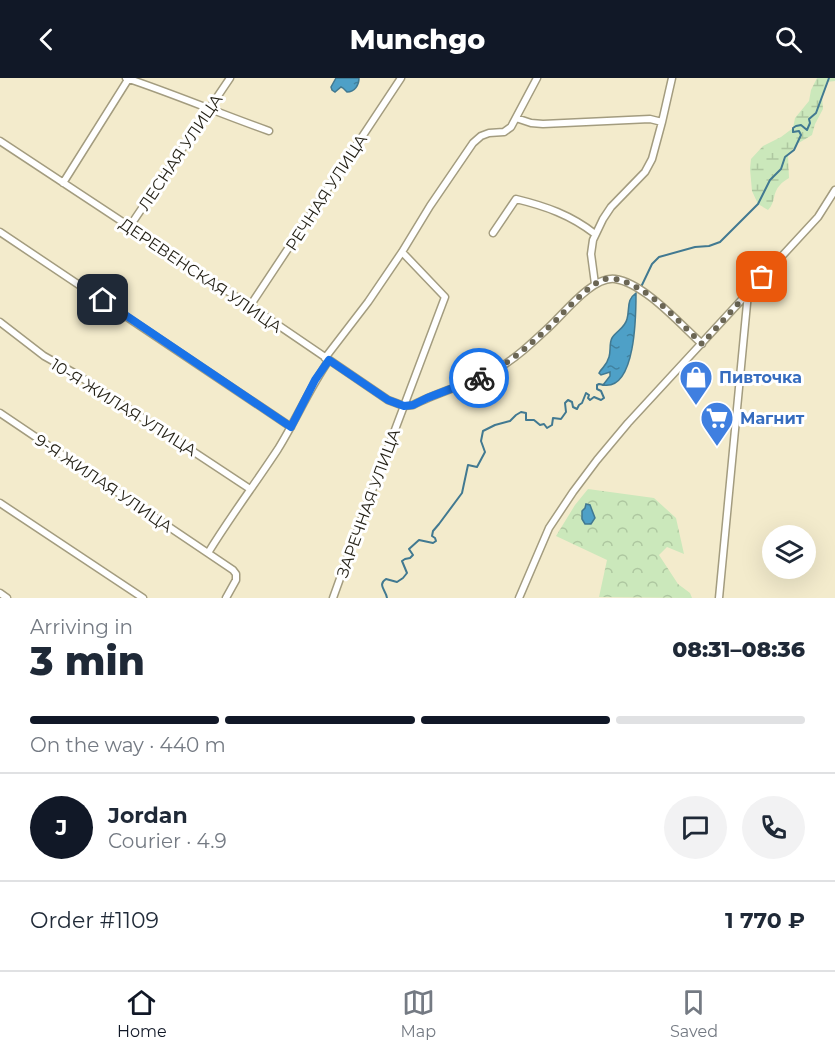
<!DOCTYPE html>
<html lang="en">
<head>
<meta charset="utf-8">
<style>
  body { margin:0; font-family:Montserrat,sans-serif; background:#f2f2f3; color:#1f2937; height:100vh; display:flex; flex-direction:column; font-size:22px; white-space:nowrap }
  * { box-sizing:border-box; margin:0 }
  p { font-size:20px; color:#747a83 }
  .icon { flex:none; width:33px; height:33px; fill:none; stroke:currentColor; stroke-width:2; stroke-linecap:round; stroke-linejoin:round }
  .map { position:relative; height:520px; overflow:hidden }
  .side { display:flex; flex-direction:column; background:#fff; flex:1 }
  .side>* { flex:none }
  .fabs { position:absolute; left:762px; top:447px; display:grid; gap:12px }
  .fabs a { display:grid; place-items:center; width:54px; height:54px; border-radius:50%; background:#fff; box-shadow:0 6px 24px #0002; font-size:30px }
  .pin { position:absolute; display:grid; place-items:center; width:51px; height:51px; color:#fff; margin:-26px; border-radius:12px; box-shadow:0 3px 9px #0006 }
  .courier { position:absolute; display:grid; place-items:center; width:60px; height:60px; margin:-30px; border:4px solid #1a73e8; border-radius:50%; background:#fff; color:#222; box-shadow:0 2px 8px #0007 }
  .headline em { font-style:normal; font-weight:800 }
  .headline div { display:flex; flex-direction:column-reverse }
  .headline { display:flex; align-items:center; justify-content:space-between; height:102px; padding:0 30px }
  h1 { font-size:39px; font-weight:800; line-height:45px }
  .bar { display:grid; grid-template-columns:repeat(4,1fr); gap:9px 6px; align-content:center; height:72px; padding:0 30px }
  .bar i { height:8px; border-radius:4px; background:#e0e1e3 }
  .bar .active { background:#111827 }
  .bar p { grid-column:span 4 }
  .line { display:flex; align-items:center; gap:15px; padding:0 30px; border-top:2px solid #e0e1e3 }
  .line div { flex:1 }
  .round { display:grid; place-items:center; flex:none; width:63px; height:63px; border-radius:32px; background:#f2f2f3 }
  header { display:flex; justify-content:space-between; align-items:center; height:78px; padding:0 30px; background:#111827; color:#fff; font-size:27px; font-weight:800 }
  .dock { display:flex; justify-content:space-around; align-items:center; height:84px; border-top:2px solid #e0e1e3; background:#fff; font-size:16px; color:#747a83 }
  .dock a { display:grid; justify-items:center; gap:3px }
  .dock .active { color:#111827 }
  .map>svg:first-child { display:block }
  .forest { fill:url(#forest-crowns) }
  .wetland { fill:url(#wetland-marsh) }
  .water { fill:url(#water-ripples); stroke:#417991; stroke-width:1.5 }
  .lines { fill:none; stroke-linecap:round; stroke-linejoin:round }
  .stream { stroke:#417991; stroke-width:2 }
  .street-casing { stroke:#a39c7f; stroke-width:9 }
  .street { stroke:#fff; stroke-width:6 }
  .done { stroke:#6b6654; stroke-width:6; stroke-dasharray:0 10.8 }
  .route { stroke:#1a73e8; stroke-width:8 }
  .labels { text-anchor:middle; stroke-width:6; stroke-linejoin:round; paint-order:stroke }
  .street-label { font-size:16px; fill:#221f14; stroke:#fff }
  .shop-label { font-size:16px; font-weight:bold; fill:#366cbe; stroke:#fff; text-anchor:start }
</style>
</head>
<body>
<header><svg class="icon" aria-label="back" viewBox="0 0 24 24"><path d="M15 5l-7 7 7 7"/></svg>Munchgo<svg class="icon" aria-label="search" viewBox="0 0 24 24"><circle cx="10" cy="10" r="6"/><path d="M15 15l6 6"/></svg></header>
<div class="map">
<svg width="835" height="520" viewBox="0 0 835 520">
  <defs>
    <pattern id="forest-crowns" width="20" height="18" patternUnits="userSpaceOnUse" patternTransform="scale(1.5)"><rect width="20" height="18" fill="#cbe8bb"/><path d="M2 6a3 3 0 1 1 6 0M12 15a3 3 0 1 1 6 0" fill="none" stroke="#aec7a0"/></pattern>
    <pattern id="wetland-marsh" width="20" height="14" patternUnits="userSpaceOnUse" patternTransform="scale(1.5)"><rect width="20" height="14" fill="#cbe8bb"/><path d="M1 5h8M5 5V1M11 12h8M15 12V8" fill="none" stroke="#aec7a0"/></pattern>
    <pattern id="water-ripples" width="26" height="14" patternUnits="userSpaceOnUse" patternTransform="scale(1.5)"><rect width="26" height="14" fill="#4ea0c7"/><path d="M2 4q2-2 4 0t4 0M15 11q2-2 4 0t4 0" fill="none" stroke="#4082a0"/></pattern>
  </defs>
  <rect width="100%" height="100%" fill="#f3ebcc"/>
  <path class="forest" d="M588 411 654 420 676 440 684 476 667 469 659 477 678 506 690 515 692 520 599 519 607 482 556 458 575 427Z"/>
  <path class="wetland" d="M817 0H835V3L827 4 822 18 823 31 815 46 812 57 797 66 788 77 789 100C786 102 782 104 780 107 772 115 776 124 768 132L758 126 752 113 750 91 751 81 763 68 781 59 793 50 795 40 809 23 811 12Z"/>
  <path class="water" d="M336 0H359C359 7 355 14 347 14L343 10 341 9 335 14 332 12 331 9Z
    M636 215C636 236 636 313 603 307L610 298V294L601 297 599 295C603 288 606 289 609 279 611 273 609 265 612 260 616 253 625 250 627 241 630 230 626 222 636 215Z
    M586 426 590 427 595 440 591 446H585L582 441V433L585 430Z"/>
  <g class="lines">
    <path class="stream" d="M641 209 652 186 659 179 695 169 709 168 720 164 758 126 770 102 781 91 785 79 794 72 801 57 799 53 793 54V50L796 48 801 47 807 52 810 45 809 41 816 35 829 0
      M387 520C386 512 377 507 386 501L397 504 403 500 407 495 402 483 405 481 410 480 413 477 409 471 419 462 433 465 436 463 435 460 432 458 433 453 439 446 462 415 468 387 477 389 485 374 481 363 483 353 495 347 510 343 516 337 521 334 526 335V342H534L540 347 544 346 547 350 552 347 553 340 561 341 566 334 565 325 568 322 572 324 573 329 577 331 579 327 582 325 586 315 589 317 588 320 590 322 594 319 601 322 604 320 601 313 597 311V307L599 306 604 307"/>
    <defs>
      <path id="street" d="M126 0C174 16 221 36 269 53
        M516 40 531 45 543 46 650 41 662 44
        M0 63 250 228 388 322 404 328 413 327C440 313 471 306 497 291 515 281 532 265 547 251 563 237 592 198 615 201 644 205 680 246 702 266
        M63 105 129 0
        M130 148 230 0
        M0 154 291 349
        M493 155 516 121C545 128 571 137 595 156
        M595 206 591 176 593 162 603 141 611 129 645 94 652 81 662 44 672 0
        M250 228 401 0
        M0 244 44 278 76 296 250 411
        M325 280 368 224 402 174 430 128 473 65 481 58 489 55 504 54 511 49 537 0
        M0 335 233 492 236 496V502L226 520
        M0 425 143 520
        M208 475C230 439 255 406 278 371 296 342 309 311 329 282
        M0 515 7 520
        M333 520 361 442 445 219 402 174
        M519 520 549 450 573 414 597 382 628 345 818 139 835 112
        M719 520 748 215"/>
    </defs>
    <use href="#street" class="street-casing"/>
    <use href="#street" class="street"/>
  </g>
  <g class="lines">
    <path class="done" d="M479 300C505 289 529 268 549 249 563 236 588 206 605 201 611 200 618 201 623 203 655 215 678 243 702 266L762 199"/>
    <path class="route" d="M103 222 291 349 315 302 329 282 388 322 404 328 413 327 427 320 479 300"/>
  </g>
  <defs>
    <symbol id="shop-pin" viewBox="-11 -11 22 30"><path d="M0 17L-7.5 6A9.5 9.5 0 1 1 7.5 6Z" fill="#3f7fe0" stroke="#fff"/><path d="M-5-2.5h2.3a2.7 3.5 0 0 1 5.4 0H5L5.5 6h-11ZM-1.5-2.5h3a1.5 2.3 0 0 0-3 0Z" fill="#fff"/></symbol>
    <symbol id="supermarket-pin" viewBox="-11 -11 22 30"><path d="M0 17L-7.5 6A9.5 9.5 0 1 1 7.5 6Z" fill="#3f7fe0" stroke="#fff"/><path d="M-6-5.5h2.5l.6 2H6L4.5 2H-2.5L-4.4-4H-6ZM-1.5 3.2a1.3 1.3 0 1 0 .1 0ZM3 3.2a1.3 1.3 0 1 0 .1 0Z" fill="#fff"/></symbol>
  </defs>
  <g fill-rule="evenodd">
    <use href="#shop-pin" x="677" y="280" width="38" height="52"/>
    <use href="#supermarket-pin" x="698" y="321" width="38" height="52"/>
  </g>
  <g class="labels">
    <g class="street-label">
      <text transform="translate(180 74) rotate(-56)" y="6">ЛЕСНАЯ УЛИЦА</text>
      <text transform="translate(326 114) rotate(-57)" y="6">РЕЧНАЯ УЛИЦА</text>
      <text transform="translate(201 197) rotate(34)" y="6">ДЕРЕВЕНСКАЯ УЛИЦА</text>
      <text transform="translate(124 329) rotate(32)" y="6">10-Я ЖИЛАЯ УЛИЦА</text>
      <text transform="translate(104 405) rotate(34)" y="6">9-Я ЖИЛАЯ УЛИЦА</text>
      <text transform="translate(368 425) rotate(-70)" y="6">ЗАРЕЧНАЯ УЛИЦА</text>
    </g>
    <g class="shop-label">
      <text x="719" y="305">Пивточка</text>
      <text x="740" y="346">Магнит</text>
    </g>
  </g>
</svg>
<div class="fabs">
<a><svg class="icon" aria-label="layers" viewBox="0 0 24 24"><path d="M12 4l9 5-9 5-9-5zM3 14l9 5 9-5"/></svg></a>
</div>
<div class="pin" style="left:762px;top:199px;background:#ea580c"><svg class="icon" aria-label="bag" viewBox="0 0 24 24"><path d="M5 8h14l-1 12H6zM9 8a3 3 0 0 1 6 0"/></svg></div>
<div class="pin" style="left:103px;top:222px;background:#1f2937"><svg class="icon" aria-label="home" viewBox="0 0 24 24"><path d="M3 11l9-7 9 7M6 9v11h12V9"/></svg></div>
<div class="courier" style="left:479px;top:300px"><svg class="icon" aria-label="bike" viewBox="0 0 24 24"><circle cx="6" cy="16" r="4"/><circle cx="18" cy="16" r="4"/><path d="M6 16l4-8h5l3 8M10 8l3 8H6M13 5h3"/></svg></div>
</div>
<section class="side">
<div class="headline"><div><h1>3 min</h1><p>Arriving in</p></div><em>08:31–08:36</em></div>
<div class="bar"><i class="active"></i><i class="active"></i><i class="active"></i><i></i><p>On the way · 440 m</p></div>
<div class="line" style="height:108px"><b class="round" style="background:#111827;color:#fff">J</b><div><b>Jordan</b><p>Courier · 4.9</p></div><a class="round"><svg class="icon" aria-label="chat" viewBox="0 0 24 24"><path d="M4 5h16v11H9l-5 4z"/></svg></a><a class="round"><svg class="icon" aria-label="phone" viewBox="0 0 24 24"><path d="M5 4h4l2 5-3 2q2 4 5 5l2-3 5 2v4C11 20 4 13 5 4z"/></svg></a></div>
<div class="line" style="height:78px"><div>Order #1109</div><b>1 770 ₽</b></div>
</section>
<nav class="dock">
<a class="active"><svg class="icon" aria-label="home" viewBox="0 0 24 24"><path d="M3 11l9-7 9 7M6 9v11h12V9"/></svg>Home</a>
<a><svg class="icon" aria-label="map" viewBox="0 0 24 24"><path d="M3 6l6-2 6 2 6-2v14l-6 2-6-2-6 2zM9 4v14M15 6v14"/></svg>Map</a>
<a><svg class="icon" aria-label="saved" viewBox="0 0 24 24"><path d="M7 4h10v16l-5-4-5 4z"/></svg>Saved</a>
</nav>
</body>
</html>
